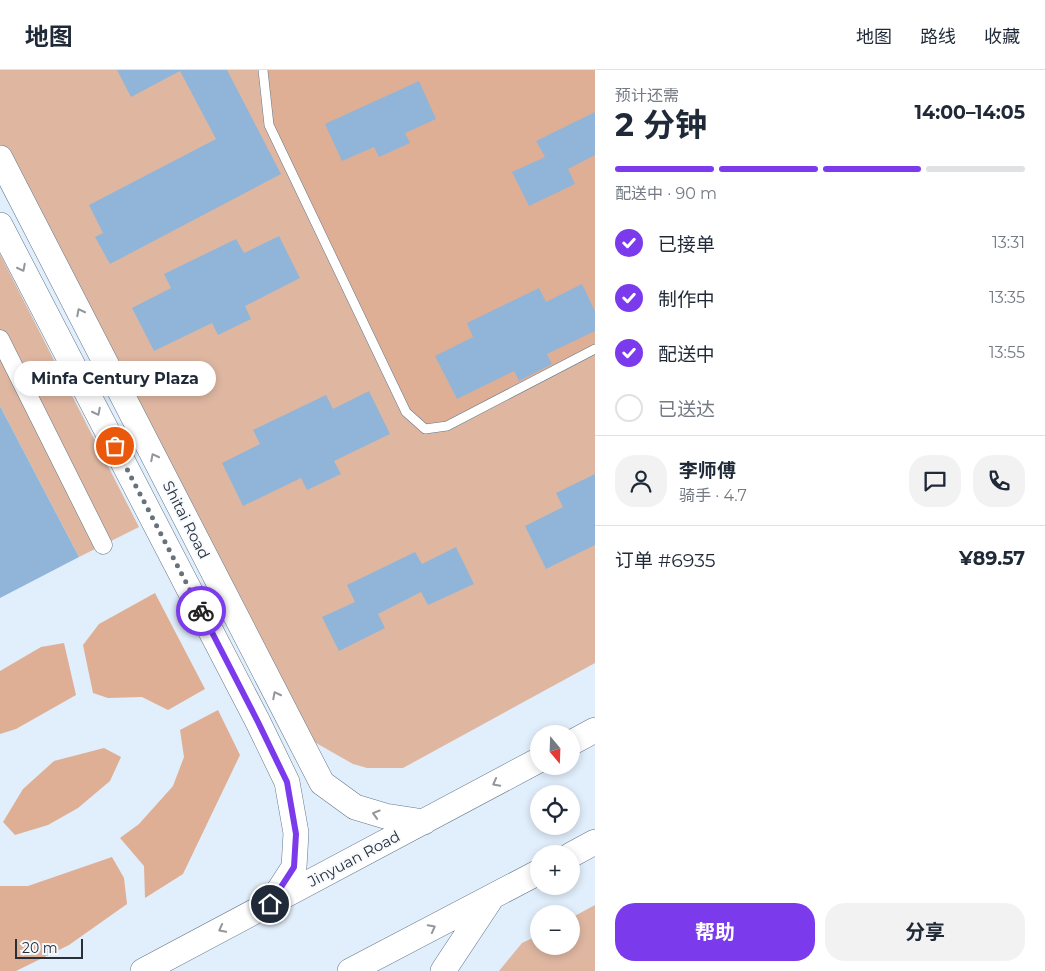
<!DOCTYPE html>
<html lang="zh">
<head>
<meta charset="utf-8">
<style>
  body { margin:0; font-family:Montserrat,"Noto Sans SC",sans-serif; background:#f2f2f3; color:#1f2937; height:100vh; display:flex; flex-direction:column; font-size:19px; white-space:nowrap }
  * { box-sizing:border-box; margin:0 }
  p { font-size:16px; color:#747a83 }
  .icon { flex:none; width:28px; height:28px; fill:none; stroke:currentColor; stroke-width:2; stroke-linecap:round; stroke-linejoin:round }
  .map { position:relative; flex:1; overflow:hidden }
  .panel { display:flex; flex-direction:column; background:#fff; width:450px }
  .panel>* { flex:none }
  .needle { width:32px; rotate:161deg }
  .buttons { position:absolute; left:530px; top:655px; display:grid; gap:10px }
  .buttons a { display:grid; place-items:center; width:50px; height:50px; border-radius:50%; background:#fff; box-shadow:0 2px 8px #0003; font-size:25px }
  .scale { position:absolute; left:15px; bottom:12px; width:68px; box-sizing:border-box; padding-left:5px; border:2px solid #272f37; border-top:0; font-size:14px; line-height:18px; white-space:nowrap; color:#272f37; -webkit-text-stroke:4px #f6fafe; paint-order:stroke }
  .pin { position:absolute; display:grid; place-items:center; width:42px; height:42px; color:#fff; margin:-21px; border:2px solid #fff; border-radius:50%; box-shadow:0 1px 5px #0007 }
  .courier { position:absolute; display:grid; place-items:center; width:50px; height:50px; margin:-25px; border:4px solid #7c3aed; border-radius:50%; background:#fff; color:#222; box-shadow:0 1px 6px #0007 }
  .bubble { position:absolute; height:35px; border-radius:18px; background:#fff; box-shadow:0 2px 8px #0003; font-size:16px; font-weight:700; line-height:35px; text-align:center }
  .summary em { font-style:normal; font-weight:700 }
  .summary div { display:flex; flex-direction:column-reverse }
  .summary { display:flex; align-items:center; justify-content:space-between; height:85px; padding:0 20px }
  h1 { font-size:32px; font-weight:700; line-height:38px }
  .bar { display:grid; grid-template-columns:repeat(4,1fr); gap:8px 5px; align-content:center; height:60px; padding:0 20px }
  .bar i { height:6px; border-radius:4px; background:#e0e1e3 }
  .bar .on { background:#7c3aed }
  .bar p { grid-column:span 4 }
  .line { display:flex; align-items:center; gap:12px; padding:0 20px; border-top:1px solid #e0e1e3 }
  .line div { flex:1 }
  .round { display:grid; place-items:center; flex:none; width:52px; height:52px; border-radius:20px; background:#f2f2f3 }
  ol { padding:0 20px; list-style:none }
  li { display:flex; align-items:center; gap:15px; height:55px }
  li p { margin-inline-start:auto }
  li .icon { padding:5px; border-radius:50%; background:#7c3aed; color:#fff; stroke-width:4 }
  li:last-child { color:#747a83 }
  li i { width:28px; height:28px; border:2px solid #e0e1e3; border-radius:50% }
  .cta { display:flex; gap:10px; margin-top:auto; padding:10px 20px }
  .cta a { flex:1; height:58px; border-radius:20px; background:#7c3aed; color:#fff; font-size:20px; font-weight:700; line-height:58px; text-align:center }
  .cta a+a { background:#f2f2f3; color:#1f2937 }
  header { display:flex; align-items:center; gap:30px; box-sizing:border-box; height:70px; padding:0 25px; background:#fff; border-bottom:1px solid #e0e1e3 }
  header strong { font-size:24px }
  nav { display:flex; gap:28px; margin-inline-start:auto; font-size:18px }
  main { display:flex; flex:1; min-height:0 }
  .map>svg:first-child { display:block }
  .green { fill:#dfb7a1 }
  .forest { fill:#deaf94 }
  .building { fill:#90b5d9 }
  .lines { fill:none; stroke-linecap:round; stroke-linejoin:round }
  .lane-casing { stroke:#64778a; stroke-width:10 }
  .street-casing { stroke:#64778a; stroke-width:19 }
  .secondary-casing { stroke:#64778a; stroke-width:26 }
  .lane { stroke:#fff; stroke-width:9 }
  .street { stroke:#fff; stroke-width:18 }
  .secondary { stroke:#fff; stroke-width:25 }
  .oneway { stroke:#93979b }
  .done { stroke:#68727c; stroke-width:5; stroke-dasharray:0 9 }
  .route { stroke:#7c3aed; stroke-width:6 }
  .labels { text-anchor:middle; stroke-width:4; stroke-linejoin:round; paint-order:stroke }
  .street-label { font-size:15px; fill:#272f37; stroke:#f6fafe }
</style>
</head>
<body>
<header>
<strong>地图</strong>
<nav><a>地图</a><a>路线</a><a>收藏</a></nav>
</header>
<main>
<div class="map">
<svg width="595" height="901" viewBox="0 0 595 901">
  <rect width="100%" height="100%" fill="#e1eefb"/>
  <path class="green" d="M0 0H595V593L403 698H367L353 694 295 661 0 88Z
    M0 184 139 457 79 487 0 336Z
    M595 835V901H499L522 873 539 865V876H571V848Z"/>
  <path class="forest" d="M263 0H595V279L447 356 425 359 406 342 269 55Z
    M155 523 205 619 168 640 142 627 108 628 93 623 83 575 99 554Z
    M64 573 76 625 16 659 0 664V601L41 577Z
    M218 640 240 685 183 804 145 828 144 796 120 768 139 754 173 716 184 687 180 660Z
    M104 678 121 687 110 711 78 738 48 755 15 765 3 752 23 719 54 691Z
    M112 787 124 808 127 834 69 875 16 901H0V816H28Z"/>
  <path class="building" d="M117 0H227L281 104 110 194 95 167 103 163 89 135 216 69 180 1 131 27Z
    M419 11 436 49 405 63 410 73 379 87 374 77 342 91 325 54Z
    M595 42V85L568 99 575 114 529 136 512 102 545 87 536 71Z
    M279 166 300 208 245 236 251 249 218 265 212 253 154 281 132 238 171 218 164 204 236 169 244 183Z
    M582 214 595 241V261L547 284 552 294 519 311 514 301 457 329 435 286 473 267 467 253 539 218 546 232Z
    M369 321 390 364 334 391 341 404 307 420 301 408 243 436 222 393 260 374 253 360 326 325 333 339Z
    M0 336 79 487 0 528Z
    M595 404V475L546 499 525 456 563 437 556 423Z
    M456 477 474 514 428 535 421 522 378 544 385 558 339 581 322 547 355 532 347 515 415 482 422 494Z"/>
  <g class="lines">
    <defs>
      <path id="lane" d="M263 0 269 55 406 342 425 359 447 356 595 279"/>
      <path id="street" d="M0 269 103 475"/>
      <path id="secondary" d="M0 88 322 713 355 737 385 746 424 752
        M0 155 258 652 287 712 296 763 294 797 270 834
        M571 673 595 660
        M571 785 595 772
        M143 901 539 690
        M350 901 539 802
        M443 901 490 830"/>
    </defs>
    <use href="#lane" class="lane-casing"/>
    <use href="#street" class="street-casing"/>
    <use href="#secondary" class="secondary-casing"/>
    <use href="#lane" class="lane"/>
    <use href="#street" class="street"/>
    <use href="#secondary" class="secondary"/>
  </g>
  <defs><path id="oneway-chevron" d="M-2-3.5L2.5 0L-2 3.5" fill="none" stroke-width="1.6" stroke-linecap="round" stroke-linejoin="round" transform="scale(1.25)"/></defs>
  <g class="oneway">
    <use href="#oneway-chevron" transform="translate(22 198) rotate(63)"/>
    <use href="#oneway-chevron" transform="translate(80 242) rotate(-117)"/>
    <use href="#oneway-chevron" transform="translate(97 342) rotate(63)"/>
    <use href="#oneway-chevron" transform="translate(154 387) rotate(-117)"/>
    <use href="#oneway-chevron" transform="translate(276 625) rotate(-117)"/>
    <use href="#oneway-chevron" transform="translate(496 713) rotate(152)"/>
    <use href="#oneway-chevron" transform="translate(376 744) rotate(-163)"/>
    <use href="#oneway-chevron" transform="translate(432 858) rotate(-28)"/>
    <use href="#oneway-chevron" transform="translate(222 859) rotate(152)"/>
  </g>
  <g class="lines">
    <path class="done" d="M115 376 201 541"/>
    <path class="route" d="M201 541 258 652 287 712 296 764 294 797 270 834"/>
  </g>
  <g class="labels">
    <g class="street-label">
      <text transform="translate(186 450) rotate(63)" y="5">Shitai Road</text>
      <text transform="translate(354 789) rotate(-28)" y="5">Jinyuan Road</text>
    </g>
  </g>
</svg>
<div class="buttons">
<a><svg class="needle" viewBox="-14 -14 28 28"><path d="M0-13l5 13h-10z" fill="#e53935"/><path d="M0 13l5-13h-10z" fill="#747a83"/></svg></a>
<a><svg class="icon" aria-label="locate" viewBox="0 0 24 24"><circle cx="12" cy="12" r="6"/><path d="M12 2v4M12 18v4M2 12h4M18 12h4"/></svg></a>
<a>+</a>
<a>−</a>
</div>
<div class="scale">20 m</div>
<div class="pin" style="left:115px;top:376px;background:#ea580c"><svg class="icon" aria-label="bag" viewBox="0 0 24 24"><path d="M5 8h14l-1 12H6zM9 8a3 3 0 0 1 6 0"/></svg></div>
<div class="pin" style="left:270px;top:834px;background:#1f2937"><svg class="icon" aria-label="home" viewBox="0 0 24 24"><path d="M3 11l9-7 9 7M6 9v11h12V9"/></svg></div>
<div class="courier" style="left:201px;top:541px"><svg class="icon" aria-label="bike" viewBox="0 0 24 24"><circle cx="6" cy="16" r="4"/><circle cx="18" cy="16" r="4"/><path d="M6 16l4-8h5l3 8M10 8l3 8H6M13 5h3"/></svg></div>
<div class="bubble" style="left:14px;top:291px;width:202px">Minfa Century Plaza</div>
</div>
<section class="panel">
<div class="summary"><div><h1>2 分钟</h1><p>预计还需</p></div><em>14:00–14:05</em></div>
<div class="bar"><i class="on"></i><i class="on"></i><i class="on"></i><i></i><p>配送中 · 90 m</p></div>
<ol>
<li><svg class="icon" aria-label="check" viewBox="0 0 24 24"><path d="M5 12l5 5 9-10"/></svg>已接单<p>13:31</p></li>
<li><svg class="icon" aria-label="check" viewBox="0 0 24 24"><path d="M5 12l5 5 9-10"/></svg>制作中<p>13:35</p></li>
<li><svg class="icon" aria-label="check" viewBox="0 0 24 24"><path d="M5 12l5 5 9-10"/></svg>配送中<p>13:55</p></li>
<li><i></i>已送达</li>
</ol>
<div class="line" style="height:90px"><a class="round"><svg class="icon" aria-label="person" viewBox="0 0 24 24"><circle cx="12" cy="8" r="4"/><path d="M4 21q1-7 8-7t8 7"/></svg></a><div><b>李师傅</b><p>骑手 · 4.7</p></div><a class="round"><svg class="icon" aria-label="chat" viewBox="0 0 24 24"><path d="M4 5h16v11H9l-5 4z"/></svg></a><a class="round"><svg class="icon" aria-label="phone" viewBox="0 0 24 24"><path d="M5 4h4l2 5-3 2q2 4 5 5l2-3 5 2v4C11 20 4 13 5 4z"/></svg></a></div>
<div class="line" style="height:65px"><div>订单 #6935</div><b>¥89.57</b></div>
<div class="cta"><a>帮助</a><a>分享</a></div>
</section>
</main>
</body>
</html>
